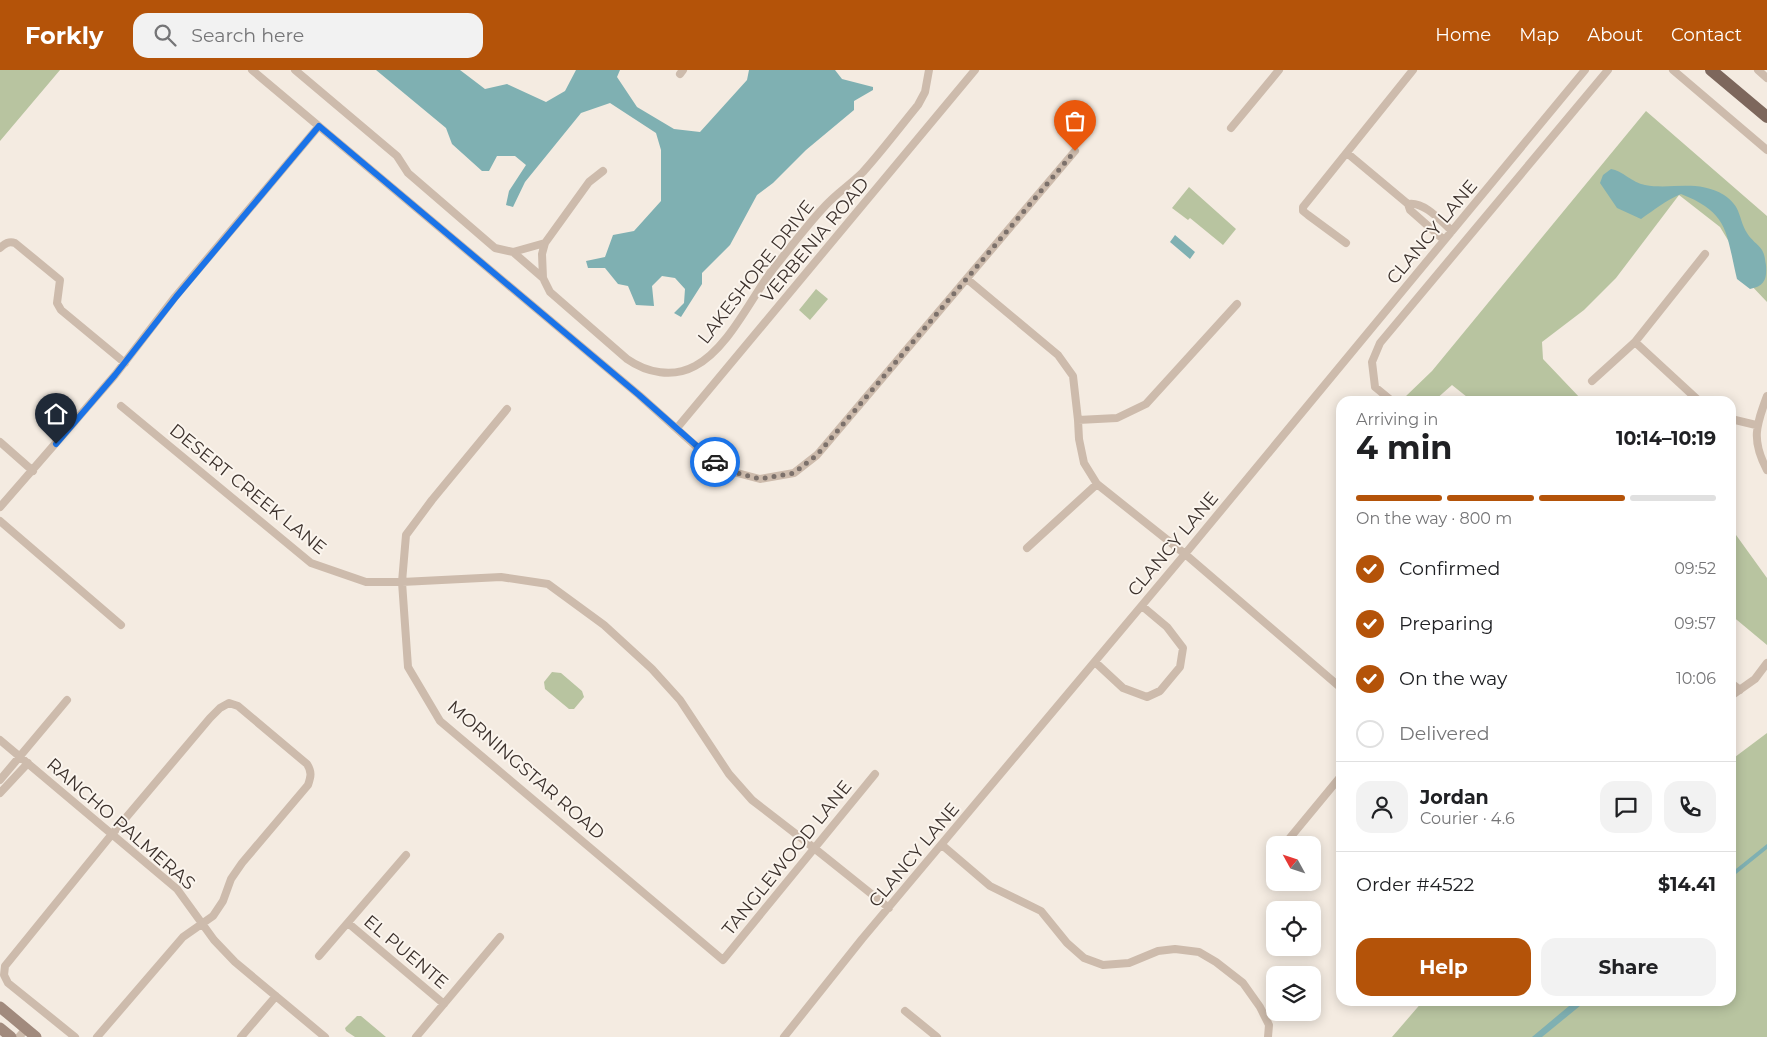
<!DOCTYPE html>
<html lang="en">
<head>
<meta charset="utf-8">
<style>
  body { margin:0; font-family:Montserrat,sans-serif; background:#f2f2f2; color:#202124; height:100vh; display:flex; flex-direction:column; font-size:19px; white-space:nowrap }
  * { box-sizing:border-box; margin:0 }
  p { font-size:16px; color:#757577 }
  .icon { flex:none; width:28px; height:28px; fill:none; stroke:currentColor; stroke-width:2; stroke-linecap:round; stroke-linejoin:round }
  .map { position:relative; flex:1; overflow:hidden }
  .drawer { position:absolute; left:1336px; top:326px; width:400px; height:610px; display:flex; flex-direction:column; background:#fff; border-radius:15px; box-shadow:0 2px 12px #0003 }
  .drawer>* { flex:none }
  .needle { width:32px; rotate:310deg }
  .tools { position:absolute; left:1266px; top:766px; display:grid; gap:10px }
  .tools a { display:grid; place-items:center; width:55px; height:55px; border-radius:10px; background:#fff; box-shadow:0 2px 12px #0003; font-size:25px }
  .pin { position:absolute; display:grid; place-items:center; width:42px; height:42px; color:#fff; margin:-51px -21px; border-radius:50% 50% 50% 0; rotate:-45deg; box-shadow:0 0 5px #0007 }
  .pin .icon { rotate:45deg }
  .courier { position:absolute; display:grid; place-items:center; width:50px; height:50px; margin:-25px; border:4px solid #1a73e8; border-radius:50%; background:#fff; color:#222; box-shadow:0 1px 6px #0007 }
  .head em { font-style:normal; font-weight:700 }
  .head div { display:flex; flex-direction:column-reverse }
  .head { display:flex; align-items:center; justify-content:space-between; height:85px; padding:0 20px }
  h1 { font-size:32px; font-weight:700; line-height:38px }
  .bar { display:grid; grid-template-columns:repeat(4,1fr); gap:8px 5px; align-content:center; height:60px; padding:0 20px }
  .bar i { height:6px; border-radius:4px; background:#e0e0e0 }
  .bar .on { background:#b45309 }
  .bar p { grid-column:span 4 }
  .line { display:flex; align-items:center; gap:12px; padding:0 20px; border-top:1px solid #e0e0e0 }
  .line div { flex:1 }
  .round { display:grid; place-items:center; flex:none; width:52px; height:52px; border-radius:15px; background:#f2f2f2 }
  ol { padding:0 20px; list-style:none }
  li { display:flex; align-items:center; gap:15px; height:55px }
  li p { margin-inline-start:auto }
  li .icon { padding:5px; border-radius:50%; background:#b45309; color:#fff; stroke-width:4 }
  li:last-child { color:#757577 }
  li i { width:28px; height:28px; border:2px solid #e0e0e0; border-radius:50% }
  .cta { display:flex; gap:10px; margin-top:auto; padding:10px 20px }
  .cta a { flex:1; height:58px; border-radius:15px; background:#b45309; color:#fff; font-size:20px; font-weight:700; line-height:58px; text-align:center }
  .cta a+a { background:#f2f2f2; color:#202124 }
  header { display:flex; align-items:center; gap:30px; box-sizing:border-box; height:70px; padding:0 25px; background:#b45309; color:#fff }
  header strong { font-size:24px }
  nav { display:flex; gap:28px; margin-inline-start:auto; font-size:18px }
  .search { width:350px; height:45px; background:#f2f2f2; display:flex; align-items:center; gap:12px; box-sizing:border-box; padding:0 18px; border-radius:15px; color:#757577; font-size:19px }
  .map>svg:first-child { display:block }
  .green { fill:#b8c4a0 }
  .water { fill:#7fb0b2 }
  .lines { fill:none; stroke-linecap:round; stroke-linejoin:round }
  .minor { stroke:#cdbbac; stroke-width:8 }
  .secondary { stroke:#a18a7d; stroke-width:11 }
  .primary { stroke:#7d675c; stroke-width:12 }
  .done { stroke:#7c716b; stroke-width:5; stroke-dasharray:0 9 }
  .route { stroke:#1a73e8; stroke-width:6 }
  .labels { text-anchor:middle; stroke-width:4; stroke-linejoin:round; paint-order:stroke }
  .street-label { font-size:18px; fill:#3b302b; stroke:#fbf5ee }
</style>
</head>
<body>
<header>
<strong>Forkly</strong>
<div class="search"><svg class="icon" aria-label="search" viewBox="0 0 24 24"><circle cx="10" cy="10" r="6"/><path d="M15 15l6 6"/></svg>Search here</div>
<nav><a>Home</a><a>Map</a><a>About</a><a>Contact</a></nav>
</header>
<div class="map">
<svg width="1767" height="967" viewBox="0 0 1767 967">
  <rect width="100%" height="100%" fill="#f4ebe1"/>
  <path class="green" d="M0 0H60L0 71Z
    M1646 41 1767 146V232L1748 212 1737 185 1720 157 1679 125 1616 208 1584 240 1542 272 1543 289 1581 329 1587 331H1472L1452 315 1434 331H1409L1405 327 1432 301Z
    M1189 117 1236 159 1223 175 1190 148 1188 150 1172 138Z
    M816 219 828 229 810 250 799 240Z
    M1731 458 1767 508V575L1731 545Z
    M552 602 561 603 582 621 584 627 574 639H569L545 619 544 612Z
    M1767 663V967H1392L1423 931H1731V690Z
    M357 946H361L386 967H355L346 961 345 958Z"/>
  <path class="water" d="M376 0H460L485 19 507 14 546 32 565 21 576 0H620L617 7 637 37 674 59 700 62 747 10 749 0H835L842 9 873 17V20L854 31V40L806 80 773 113 757 125 730 175 702 203V214L681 247 674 243 684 233 685 219 675 208 662 206 652 216 654 236 636 235 628 216 618 214 605 198H588L586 191 605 187 613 165 634 161 661 131V80L656 63 610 33 581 43 525 112 513 137 506 135 509 121 526 95 515 86H497L489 101H482L452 74 446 58Z
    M1611 99C1622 100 1632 113 1645 115 1671 120 1697 109 1724 125 1742 137 1738 148 1747 163 1751 170 1758 174 1762 180 1765 185 1765 190 1766 195 1767 209 1765 216 1750 219L1737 209C1726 164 1730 143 1681 124 1666 130 1654 140 1641 149L1617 138 1600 113 1603 105Z
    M1175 165 1195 182 1190 189 1170 172Z
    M1767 774V779L1731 808V803Z
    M1575 931H1586L1542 967H1532Z"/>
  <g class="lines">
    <path class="minor" d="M252 0 639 325 708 387 726 400 760 409 794 403 817 385 1075 81
      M295 0 397 86 408 103 495 178 513 182 543 208 550 222 627 289C647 303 673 308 695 296 728 279 751 228 773 199 790 178 807 155 826 135 837 123 851 114 863 102 882 81 900 57 918 35L925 22 929 0
      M1673 0 1767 80
      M1758 0 1767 8
      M680 4 683 0
      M1231 58 1279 0
      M1347 83 1408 134 1410 140 1444 170
      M1408 134C1424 131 1441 151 1452 161
      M1346 173 1308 145 1303 141V137L1413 0
      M0 178C5 173 9 171 15 173L60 210 57 233 61 240 125 293
      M513 182 545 173
      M543 208 542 184 545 173 589 112 603 101
      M967 209 1058 285 1073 306 1078 350 1079 369 1084 393 1097 414 1185 484 1341 618
      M1635 272 1699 331
      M1592 311 1635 272 1705 184
      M1767 326C1756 356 1751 370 1767 400
      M1392 331 1375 317 1372 292 1380 273 1608 0
      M121 336 311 493 366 512H402L501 507 548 514 604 555 652 599 680 630 729 704 752 730 814 778 889 838
      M507 339 432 430 406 465 402 512 408 597 440 651 723 890 875 704
      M1731 349 1756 355
      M1078 350 1117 348 1146 334 1237 234
      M677 358 975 0
      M0 372 33 401
      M0 437 115 305 175 227 319 56
      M0 451 121 555
      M1027 478 1097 414
      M1095 592 1123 618 1147 627 1160 621 1180 597 1183 578 1167 557 1142 536
      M1731 613 1740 620
      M1731 626 1755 609 1767 593
      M0 670 177 819 214 870 235 892 325 967
      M0 710 67 630
      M0 723 28 693
      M942 775 990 816 1041 841 1067 873 1084 888 1103 895 1129 893 1158 881 1175 879 1199 882 1216 892 1243 913 1260 937 1269 955 1268 967
      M1284 775 1341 706
      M348 853 444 934
      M319 886 406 785
      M905 941 937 967
      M19 967 26 959
      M75 967 8 913 4 905 5 896 108 769 210 648 220 638 229 633 238 636 307 694C312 702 311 706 308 715L242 793 231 809 223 831 213 846 183 867 97 967
      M241 967 276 926
      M416 967 500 867
      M784 967 862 869 1185 484 1585 0"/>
    <path class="secondary" d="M0 937 36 967
      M0 958 11 967"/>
    <path class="primary" d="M1711 0 1767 47"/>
  </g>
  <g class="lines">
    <path class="done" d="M715 392 726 400 760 409 794 403 817 385 1075 81"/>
    <path class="route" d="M56 374 115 305 176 227 319 56 639 325 715 392"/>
  </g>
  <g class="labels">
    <g class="street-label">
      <text transform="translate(1432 162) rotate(-50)" y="6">CLANCY LANE</text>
      <text transform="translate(815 170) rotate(-50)" y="6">VERBENIA ROAD</text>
      <text transform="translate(756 202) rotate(-52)" y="6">LAKESHORE DRIVE</text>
      <text transform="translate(248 419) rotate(39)" y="6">DESERT CREEK LANE</text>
      <text transform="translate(1173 474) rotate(-50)" y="6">CLANCY LANE</text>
      <text transform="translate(526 700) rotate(41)" y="6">MORNINGSTAR ROAD</text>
      <text transform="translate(121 754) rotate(41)" y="6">RANCHO PALMERAS</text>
      <text transform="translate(914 785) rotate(-50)" y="6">CLANCY LANE</text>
      <text transform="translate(787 788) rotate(-51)" y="6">TANGLEWOOD LANE</text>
      <text transform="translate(406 882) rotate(40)" y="6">EL PUENTE</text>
    </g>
  </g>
</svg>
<div class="tools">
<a><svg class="needle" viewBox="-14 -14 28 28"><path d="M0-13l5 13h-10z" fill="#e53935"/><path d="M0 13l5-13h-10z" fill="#757577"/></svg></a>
<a><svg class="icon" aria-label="locate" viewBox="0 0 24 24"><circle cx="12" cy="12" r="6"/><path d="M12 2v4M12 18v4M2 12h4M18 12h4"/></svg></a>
<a><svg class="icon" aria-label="layers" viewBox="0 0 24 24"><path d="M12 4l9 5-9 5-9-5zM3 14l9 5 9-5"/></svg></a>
</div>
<div class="pin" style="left:1075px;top:81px;background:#ea580c"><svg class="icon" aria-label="bag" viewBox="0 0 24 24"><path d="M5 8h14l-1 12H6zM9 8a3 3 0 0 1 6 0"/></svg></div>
<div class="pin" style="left:56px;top:374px;background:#1f2937"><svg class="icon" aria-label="home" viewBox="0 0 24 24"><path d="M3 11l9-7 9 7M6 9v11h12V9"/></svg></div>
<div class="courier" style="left:715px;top:392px"><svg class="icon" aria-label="car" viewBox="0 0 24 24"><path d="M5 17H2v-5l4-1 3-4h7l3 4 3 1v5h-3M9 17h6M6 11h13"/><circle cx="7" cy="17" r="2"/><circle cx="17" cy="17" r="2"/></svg></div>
<section class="drawer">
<div class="head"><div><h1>4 min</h1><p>Arriving in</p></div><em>10:14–10:19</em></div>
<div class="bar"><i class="on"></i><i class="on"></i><i class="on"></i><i></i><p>On the way · 800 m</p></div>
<ol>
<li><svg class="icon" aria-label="check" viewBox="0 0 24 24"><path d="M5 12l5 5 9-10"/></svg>Confirmed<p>09:52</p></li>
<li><svg class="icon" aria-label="check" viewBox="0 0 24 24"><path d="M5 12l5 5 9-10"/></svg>Preparing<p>09:57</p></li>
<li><svg class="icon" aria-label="check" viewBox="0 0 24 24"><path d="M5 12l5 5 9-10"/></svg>On the way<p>10:06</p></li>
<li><i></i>Delivered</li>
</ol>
<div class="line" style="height:90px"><a class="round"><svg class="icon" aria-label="person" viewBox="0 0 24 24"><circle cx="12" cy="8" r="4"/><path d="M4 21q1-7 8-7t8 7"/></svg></a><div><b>Jordan</b><p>Courier · 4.6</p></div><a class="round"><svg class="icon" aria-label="chat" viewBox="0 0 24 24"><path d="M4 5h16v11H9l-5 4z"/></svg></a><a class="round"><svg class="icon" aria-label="phone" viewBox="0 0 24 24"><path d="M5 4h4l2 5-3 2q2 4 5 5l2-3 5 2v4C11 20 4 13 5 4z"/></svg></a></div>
<div class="line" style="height:65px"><div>Order #4522</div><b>$14.41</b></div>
<div class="cta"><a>Help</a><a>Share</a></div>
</section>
</div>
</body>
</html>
